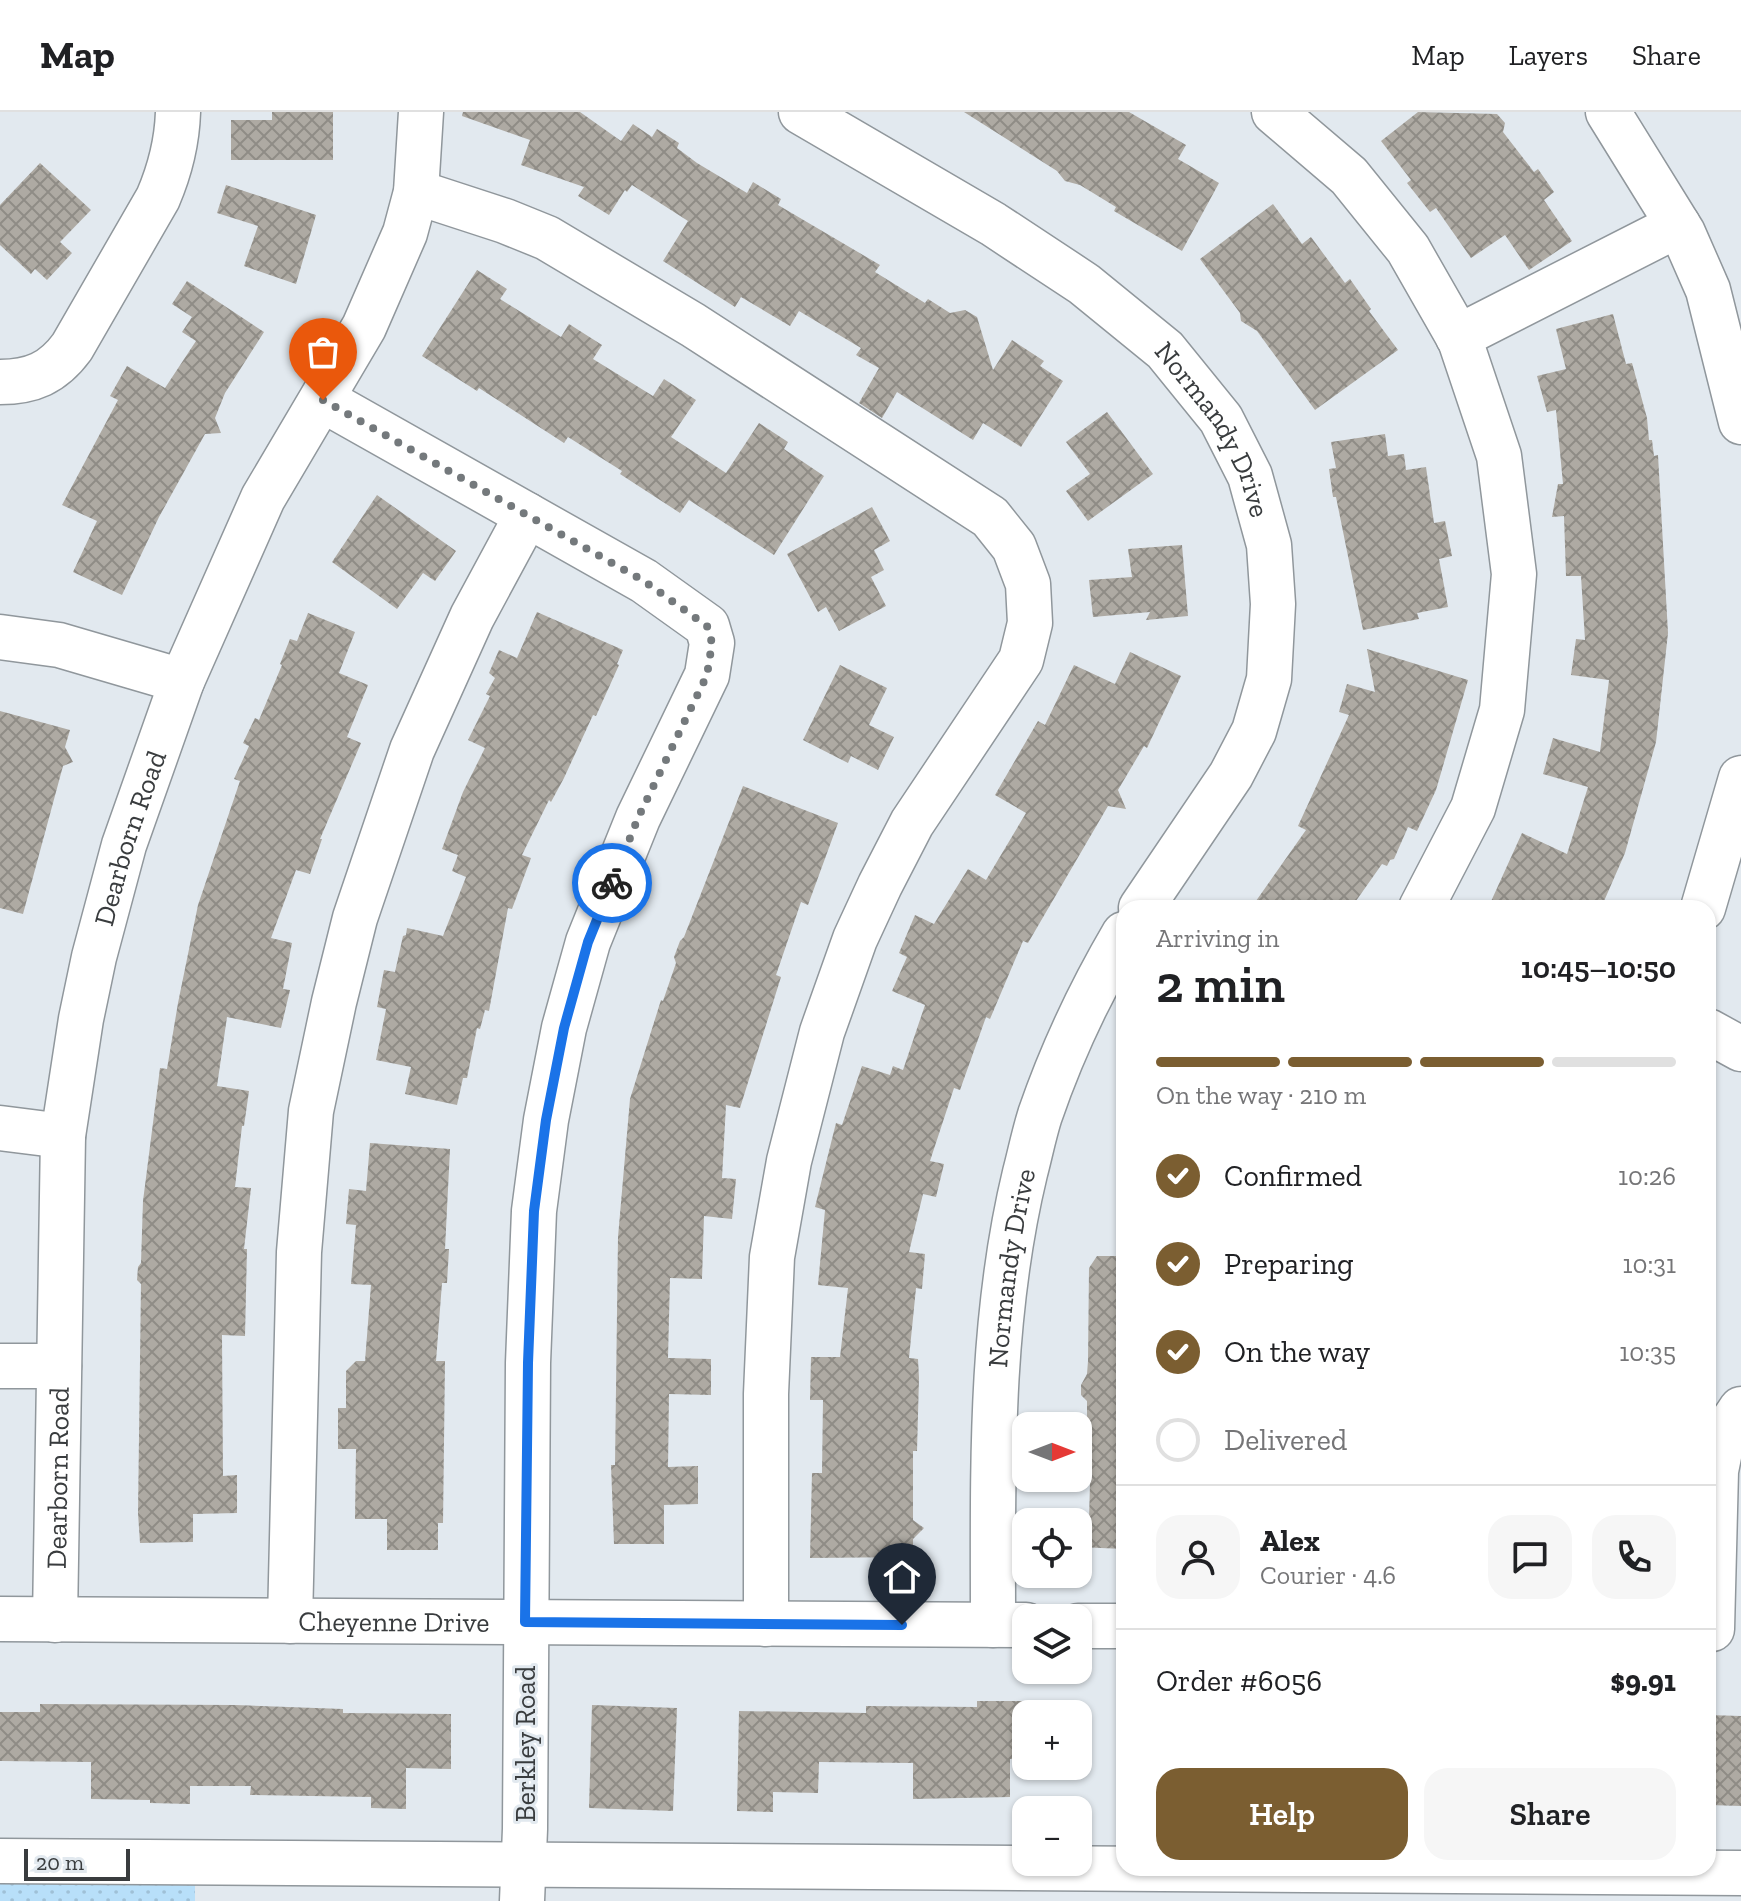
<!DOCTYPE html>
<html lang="en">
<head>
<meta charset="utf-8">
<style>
  body { margin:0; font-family:"Zilla Slab",serif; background:#f6f6f6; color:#202124; height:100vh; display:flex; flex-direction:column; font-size:30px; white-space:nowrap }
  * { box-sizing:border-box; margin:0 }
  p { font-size:26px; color:#757577 }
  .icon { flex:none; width:44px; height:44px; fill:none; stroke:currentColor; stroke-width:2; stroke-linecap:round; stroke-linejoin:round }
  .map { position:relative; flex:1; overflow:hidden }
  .panel { position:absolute; left:1116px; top:788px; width:600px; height:976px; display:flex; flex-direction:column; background:#fff; border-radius:24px; box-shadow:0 2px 6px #0004 }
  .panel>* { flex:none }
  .needle { width:52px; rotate:90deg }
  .fabs { position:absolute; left:1012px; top:1300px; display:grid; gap:16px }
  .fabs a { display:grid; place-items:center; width:80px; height:80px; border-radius:16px; background:#fff; box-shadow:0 2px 6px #0004; font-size:40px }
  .scale { position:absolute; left:24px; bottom:20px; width:106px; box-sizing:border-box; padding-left:8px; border:4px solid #393c3e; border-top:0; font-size:22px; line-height:28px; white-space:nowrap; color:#393c3e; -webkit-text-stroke:6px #e2e9ef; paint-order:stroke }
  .pin { position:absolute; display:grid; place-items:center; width:68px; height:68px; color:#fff; margin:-82px -34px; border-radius:50% 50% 50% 0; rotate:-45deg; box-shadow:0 0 8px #0007 }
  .pin .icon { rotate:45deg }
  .courier { position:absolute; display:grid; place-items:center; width:80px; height:80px; margin:-40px; border:6px solid #1a73e8; border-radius:50%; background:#fff; color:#222; box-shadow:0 2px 10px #0007 }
  .headline em { font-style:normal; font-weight:600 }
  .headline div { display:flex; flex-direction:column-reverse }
  .headline { display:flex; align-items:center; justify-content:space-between; height:136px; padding:0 40px }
  h1 { font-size:52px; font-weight:600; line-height:60px }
  .bar { display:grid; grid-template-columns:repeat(4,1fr); gap:12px 8px; align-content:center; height:96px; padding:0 40px }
  .bar i { height:10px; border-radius:6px; background:#e0e0e0 }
  .bar .on { background:#7b5e31 }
  .bar p { grid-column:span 4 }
  .line { display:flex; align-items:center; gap:20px; padding:0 40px; border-top:2px solid #e0e0e0 }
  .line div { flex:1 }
  .round { display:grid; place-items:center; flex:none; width:84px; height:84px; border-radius:24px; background:#f6f6f6 }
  ol { padding:0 40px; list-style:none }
  li { display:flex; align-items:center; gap:24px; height:88px }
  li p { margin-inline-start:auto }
  li .icon { padding:8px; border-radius:50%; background:#7b5e31; color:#fff; stroke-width:4 }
  li:last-child { color:#757577 }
  li i { width:44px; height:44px; border:4px solid #e0e0e0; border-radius:50% }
  .action { display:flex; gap:16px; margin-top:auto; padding:16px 40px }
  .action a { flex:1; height:92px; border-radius:24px; background:#7b5e31; color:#fff; font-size:32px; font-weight:600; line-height:92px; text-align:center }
  .action a+a { background:#f6f6f6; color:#202124 }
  header { display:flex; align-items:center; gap:48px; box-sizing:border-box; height:112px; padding:0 40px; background:#fff; border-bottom:2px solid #e0e0e0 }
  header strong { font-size:38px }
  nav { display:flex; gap:44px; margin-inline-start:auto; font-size:28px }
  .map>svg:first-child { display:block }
  .green { fill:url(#green-dots) }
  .building { fill:url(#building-cross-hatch) }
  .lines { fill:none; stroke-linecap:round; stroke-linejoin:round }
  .minor-casing { stroke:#90979c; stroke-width:47 }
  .minor { stroke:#fff; stroke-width:44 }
  .done { stroke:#74797c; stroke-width:8; stroke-dasharray:0 14.4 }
  .route { stroke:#1a73e8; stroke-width:10 }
  .labels { text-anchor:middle; stroke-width:6; stroke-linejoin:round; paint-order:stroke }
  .street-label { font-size:28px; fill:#393c3e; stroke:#e2e9ef }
</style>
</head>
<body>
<header>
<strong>Map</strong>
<nav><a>Map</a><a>Layers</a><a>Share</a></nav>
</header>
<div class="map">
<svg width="1741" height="1789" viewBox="0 0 1741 1789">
  <defs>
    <pattern id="green-dots" width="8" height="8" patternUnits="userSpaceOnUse" patternTransform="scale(2)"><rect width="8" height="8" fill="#b8dff9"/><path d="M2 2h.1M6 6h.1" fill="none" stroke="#9fc0d6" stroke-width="1.8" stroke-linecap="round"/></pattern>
    <pattern id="building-cross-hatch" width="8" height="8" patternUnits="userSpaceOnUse" patternTransform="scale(2)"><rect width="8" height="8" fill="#aeaaa3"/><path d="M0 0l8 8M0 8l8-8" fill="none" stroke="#8f8c86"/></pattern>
  </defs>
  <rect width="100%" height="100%" fill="#e2e9ef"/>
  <path class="green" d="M0 1761 195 1763V1789H0Z"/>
  <path class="building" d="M272 0H333V48H231V8H272Z
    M463 0H580L621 29 633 12 652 25 657 17 679 31 677 36 697 51 747 81 753 70 781 87 778 93 880 153 875 160 925 191 928 187 950 201 965 198 977 205 993 258 1012 228 1044 249 1040 254 1063 269 1021 335 983 311 973 328 897 280 882 306 859 291 879 256 856 243 861 236 799 199 790 214 741 185 735 195 663 149 688 109 632 73 627 80 625 78 609 103 578 84 584 75 521 53 530 28 462 4Z
    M964 0H1129L1186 33 1178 47 1219 71 1182 139 1114 99 1116 95 1080 73 1065 69 1057 59Z
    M1418 0 1497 2 1505 11 1503 20 1534 60 1538 57 1554 80 1544 88 1572 129 1529 158 1505 123 1471 146 1436 96 1430 100 1407 71 1411 68 1381 29Z
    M40 51 91 98 60 130 72 141 47 168 35 157 31 162 0 133V93Z
    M226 73 316 103 296 172 244 154 258 114 217 101Z
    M1273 92 1302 132 1311 125 1345 171 1350 167 1371 197 1369 199 1398 238 1315 298 1257 219 1241 209 1240 201 1200 147Z
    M477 158 507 177 500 187 561 225 569 212 602 233 593 247 653 284 664 267 696 288 671 325 726 361 759 311 788 330 784 337 824 364 774 443 689 388 680 401 620 362 622 359 568 325 564 331 479 276 477 279 422 244Z
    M187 169 264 220 225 281 215 306 221 321 205 322 159 405 122 483 73 460 97 409 62 393 118 288 110 284 127 254 165 276 196 229 182 220 192 205 172 192Z
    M1613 202 1626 252 1632 251 1647 306 1649 328H1652L1654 344 1658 343 1668 521 1656 630 1625 741 1601 796H1488L1522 721 1567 742 1588 675 1543 662 1553 626 1600 640 1609 568 1571 563 1576 527 1585 528 1581 464H1566L1564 404 1552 405 1558 372H1563L1556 298 1547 300 1537 264 1566 257 1556 217Z
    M1107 300 1153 362 1088 409 1066 379 1090 362 1066 330Z
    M1385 322 1388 344 1404 342 1406 358 1426 355 1434 411 1445 409 1452 444 1439 447 1448 495 1417 501 1419 507 1363 518 1336 385H1333L1329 357 1336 356 1331 330Z
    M377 383 456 439 435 469 423 461 397 497 332 450Z
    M872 395 890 429 874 438 884 458 871 465 886 494 839 519 826 495 818 500 787 442Z
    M1182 433 1188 504 1146 508 1150 500 1093 505 1089 468 1132 465 1128 437Z
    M537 500 623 538 617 552 619 553 596 604 593 603 564 666 551 690 549 688 522 743 531 746 512 797 508 796 489 899 485 898 480 917 477 916 467 966H463L457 993 405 982 411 955 376 948 386 897 377 895 384 858 395 860 403 824 406 823 407 816 443 824 466 765 452 759 458 743 442 737 463 680 485 636 468 628 490 584 486 582 495 566 489 561 499 538 517 546Z
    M308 501 355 520 339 561 368 573 347 625 361 631 320 727H322L310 762 296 758 271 826 292 831 283 877 290 878 281 916 227 905 217 974 249 979 244 1014H242L235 1075 251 1076 244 1137H247L245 1224 222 1223 223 1364 237 1363V1401L193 1402V1430L140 1431 138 1401 141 1172 137 1168 138 1155 141 1151 143 1089 160 956 167 957 178 891 198 793 240 669 234 667 249 634 243 631 255 606 259 608 282 553 280 552 290 527 297 529Z
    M1367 537 1468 568 1436 678 1417 719 1408 715 1394 747 1390 748 1387 754 1382 752 1351 796H1251L1306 718 1298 714 1349 603 1339 600 1347 572 1375 580Z
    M1130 540 1181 564 1147 636 1144 634 1118 678 1126 697 1108 694 1028 831 1023 829 990 907 986 905 960 978 954 976 930 1049 944 1052 936 1085 923 1082 909 1140 925 1142 922 1177 916 1176 909 1246 918 1247 919 1266 917 1339H913V1408L924 1416 913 1427V1445L810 1446 812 1361H822L823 1288H810L811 1245H840L848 1176 818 1173 825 1098 815 1095 836 1011 842 1013 862 954 890 963 893 954 903 958 925 893 892 879 907 845 899 841 915 803 934 812 968 757 986 768 1026 701 995 683 1038 609 1045 613 1074 553 1115 572Z
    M840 553 887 576 869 613 894 625 878 658 851 644 848 651 803 628Z
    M0 599 70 618 65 635 73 650 63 654 23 802 0 796Z
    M743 674 838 711 808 793 801 790 776 863 781 865 740 996 726 993 722 1066 736 1067 732 1107 704 1104 702 1167 670 1166 668 1246 711 1247V1283L669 1282 668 1355 698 1354V1392L664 1393V1432H614L611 1353H615L618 1125 630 987 661 888 663 889 676 851 674 845 680 829 684 825Z
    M370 1031 450 1037 445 1137H449L447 1171H442L436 1249H445L443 1411H438V1438H387V1407H355L356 1337H338V1296H346V1259L356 1249H365L371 1173 351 1172 356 1113 346 1112 349 1077 366 1079Z
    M1097 1144H1124V1437L1078 1435V1407H1089L1091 1334H1087V1289L1081 1283V1273L1087 1262 1088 1249 1089 1156Z
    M977 1589H1026V1647H1010V1685L913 1687V1651L819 1650 818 1681 773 1680V1700L737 1699 739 1599 866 1601V1594L977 1595Z
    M40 1592 235 1593 343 1597V1601L451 1602V1657L406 1656V1697L371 1696V1685L250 1683 251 1674H190V1692L150 1691V1688L91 1687V1650L0 1649V1600H40Z
    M592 1593 677 1596 673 1699 589 1696Z
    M1708 1603 1741 1604V1694L1708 1693Z"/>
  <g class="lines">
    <defs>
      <g id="minor">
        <path id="s1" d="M801 0 993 112 1084 172 1165 238 1221 307 1250 364 1269 433 1273 492 1269 567 1254 619 1231 663 1141 796"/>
        <path d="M1274 0 1349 64 1408 137 1460 228 1499 344 1514 462 1502 598 1473 696 1421 796"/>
        <path d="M1608 0 1683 121 1708 178 1741 310"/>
        <path d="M416 80 505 109 547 126 693 213 990 405 1014 435 1028 472 1030 511 1021 548 912 711 880 773 855 827 822 920 789 1049 772 1145 766 1282V1512"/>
        <path d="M1458 225 1678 113"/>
        <path d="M0 270C32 270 53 261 72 235L158 86C170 58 177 31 178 0"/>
        <path d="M323 288 644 469 707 514 712 531 707 563 638 706 588 830 564 916 546 1008 534 1099 528 1251 525 1717 522 1789"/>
        <path d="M0 525 59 533 182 569"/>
        <path d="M1703 796 1741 666"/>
        <path d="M1708 919 1741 937"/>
        <path d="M0 1016 63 1024"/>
        <path d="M0 1254H59"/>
        <path id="s2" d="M0 1507 1026 1513"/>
        <path id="s3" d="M55 1508 63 1024 81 907 94 845 124 733 182 569 263 386 364 215 405 121 416 80 421 0"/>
        <path d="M290 1509 299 1140 311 999 334 890 355 806 412 638 472 505 527 403"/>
        <path id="s4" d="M993 1513C993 1361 989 1210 1025 1061 1030 1042 1034 1022 1040 1003 1062 939 1090 880 1124 822"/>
        <path d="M1078 1514H1124"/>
        <path d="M1712 1517 1716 1359 1723 1324 1741 1297"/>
        <path d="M0 1749 1741 1761"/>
      </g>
    </defs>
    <use href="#minor" class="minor-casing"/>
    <use href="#minor" class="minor"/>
  </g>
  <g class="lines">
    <path class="done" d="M323 288 644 469 707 514 712 531 707 563 638 706 612 771"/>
    <path class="route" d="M612 771 588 830 564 916 546 1008 534 1099 528 1251 525 1510 902 1513"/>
  </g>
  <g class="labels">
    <g class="street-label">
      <text dy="10" stroke="none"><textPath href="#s1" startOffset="530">Normandy Drive</textPath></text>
      <text dy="10" stroke="none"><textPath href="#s3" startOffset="790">Dearborn Road</textPath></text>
      <text dy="10" stroke="none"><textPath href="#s4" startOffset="358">Normandy Drive</textPath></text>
      <text dy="10" stroke="none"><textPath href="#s3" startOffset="142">Dearborn Road</textPath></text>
      <text dy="10" stroke="none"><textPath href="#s2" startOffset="394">Cheyenne Drive</textPath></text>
      <text transform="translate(525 1632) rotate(-90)" y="10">Berkley Road</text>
    </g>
  </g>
</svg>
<div class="fabs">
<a><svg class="needle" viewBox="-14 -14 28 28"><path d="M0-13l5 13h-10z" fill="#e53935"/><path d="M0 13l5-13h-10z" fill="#757577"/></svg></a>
<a><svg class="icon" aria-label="locate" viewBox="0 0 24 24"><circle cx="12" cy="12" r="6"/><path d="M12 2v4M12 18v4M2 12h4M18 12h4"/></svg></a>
<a><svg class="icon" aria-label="layers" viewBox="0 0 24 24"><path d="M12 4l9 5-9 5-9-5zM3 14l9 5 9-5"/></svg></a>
<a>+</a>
<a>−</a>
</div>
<div class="scale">20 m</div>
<div class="pin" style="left:323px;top:288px;background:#ea580c"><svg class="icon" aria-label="bag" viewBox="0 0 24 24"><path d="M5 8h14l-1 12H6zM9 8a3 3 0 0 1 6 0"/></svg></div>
<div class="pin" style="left:902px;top:1513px;background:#1f2937"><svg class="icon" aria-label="home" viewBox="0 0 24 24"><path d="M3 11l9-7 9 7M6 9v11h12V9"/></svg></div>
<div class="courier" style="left:612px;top:771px"><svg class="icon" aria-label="bike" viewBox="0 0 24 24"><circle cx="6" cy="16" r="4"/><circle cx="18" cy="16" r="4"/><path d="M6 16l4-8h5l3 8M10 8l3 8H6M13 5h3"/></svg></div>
<section class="panel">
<div class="headline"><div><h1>2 min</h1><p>Arriving in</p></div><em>10:45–10:50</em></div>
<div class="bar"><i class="on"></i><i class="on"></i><i class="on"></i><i></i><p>On the way · 210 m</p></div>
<ol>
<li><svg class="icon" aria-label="check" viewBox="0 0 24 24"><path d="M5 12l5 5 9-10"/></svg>Confirmed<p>10:26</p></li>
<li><svg class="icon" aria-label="check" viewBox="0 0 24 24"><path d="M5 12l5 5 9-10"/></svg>Preparing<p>10:31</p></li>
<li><svg class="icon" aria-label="check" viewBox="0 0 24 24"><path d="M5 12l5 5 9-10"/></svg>On the way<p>10:35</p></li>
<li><i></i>Delivered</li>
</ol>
<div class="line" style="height:144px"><a class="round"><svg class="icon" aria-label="person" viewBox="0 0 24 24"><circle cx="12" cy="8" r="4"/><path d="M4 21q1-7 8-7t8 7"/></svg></a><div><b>Alex</b><p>Courier · 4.6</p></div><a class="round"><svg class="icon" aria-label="chat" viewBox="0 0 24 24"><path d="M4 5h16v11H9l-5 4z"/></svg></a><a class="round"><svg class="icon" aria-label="phone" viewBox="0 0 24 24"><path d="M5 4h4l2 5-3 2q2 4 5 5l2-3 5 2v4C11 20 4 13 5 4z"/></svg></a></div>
<div class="line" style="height:104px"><div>Order #6056</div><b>$9.91</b></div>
<div class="action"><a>Help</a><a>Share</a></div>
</section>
</div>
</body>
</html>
